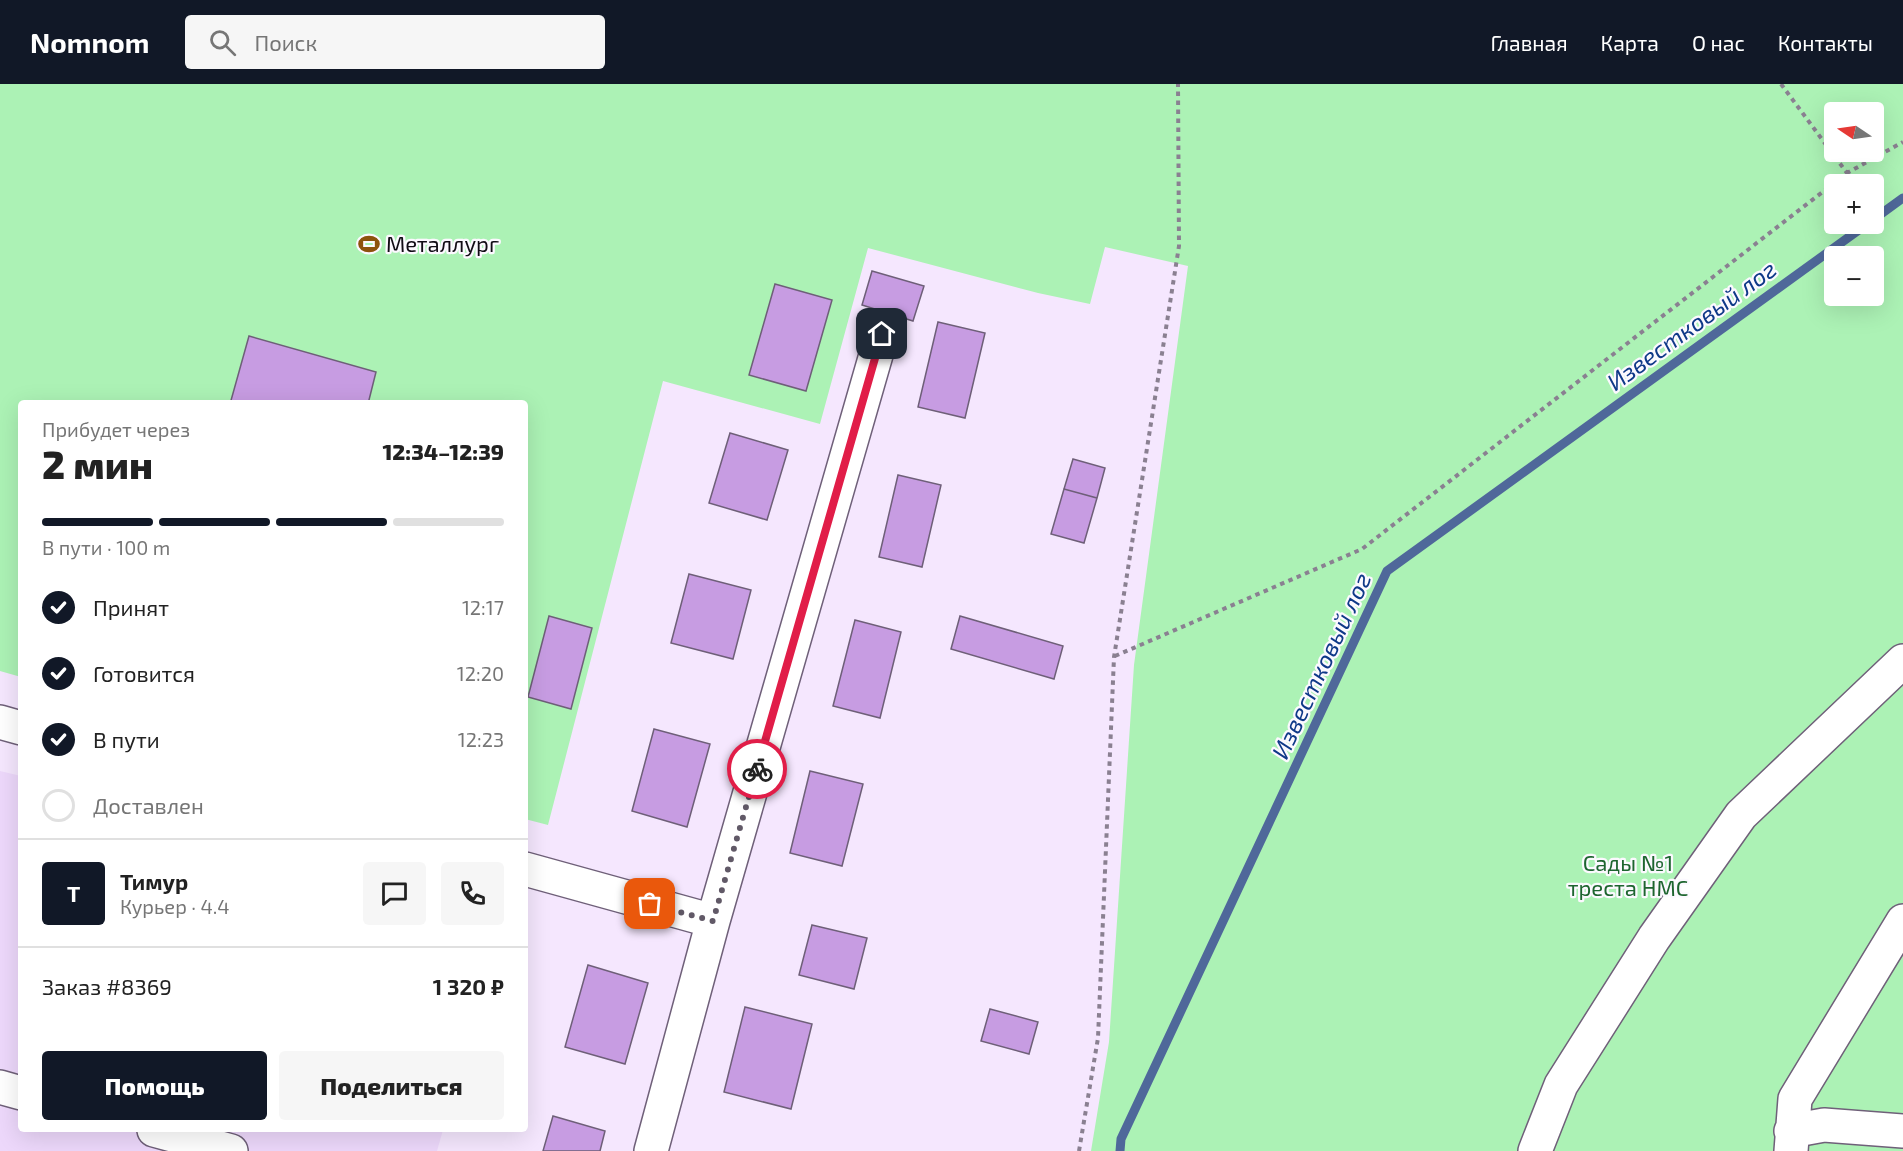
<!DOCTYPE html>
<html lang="ru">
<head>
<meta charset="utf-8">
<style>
  body { margin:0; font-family:"Exo 2",sans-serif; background:#f6f6f6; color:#222; height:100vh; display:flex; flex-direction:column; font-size:22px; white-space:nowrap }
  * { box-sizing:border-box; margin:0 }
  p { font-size:20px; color:#767676 }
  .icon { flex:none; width:33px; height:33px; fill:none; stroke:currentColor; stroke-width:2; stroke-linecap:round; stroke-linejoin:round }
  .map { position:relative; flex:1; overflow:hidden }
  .side { position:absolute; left:18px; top:316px; width:510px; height:732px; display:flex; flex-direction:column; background:#fff; border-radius:6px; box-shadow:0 6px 24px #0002 }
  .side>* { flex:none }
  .needle { width:39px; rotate:283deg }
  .controls { position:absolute; left:1824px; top:18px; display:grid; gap:12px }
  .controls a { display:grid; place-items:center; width:60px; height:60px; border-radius:6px; background:#fff; box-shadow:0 6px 24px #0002; font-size:30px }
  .pin { position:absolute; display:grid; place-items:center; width:51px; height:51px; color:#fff; margin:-26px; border-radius:12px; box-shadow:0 3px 9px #0006 }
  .courier { position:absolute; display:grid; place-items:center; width:60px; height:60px; margin:-30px; border:4px solid #e11d48; border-radius:50%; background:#fff; color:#222; box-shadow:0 2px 8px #0007 }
  .headline em { font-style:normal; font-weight:800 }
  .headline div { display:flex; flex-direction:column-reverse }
  .headline { display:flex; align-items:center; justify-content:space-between; height:102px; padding:0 24px }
  h1 { font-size:39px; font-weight:800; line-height:45px }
  .bar { display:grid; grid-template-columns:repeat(4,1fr); gap:9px 6px; align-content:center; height:72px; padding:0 24px }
  .bar i { height:8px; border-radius:4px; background:#e0e0e0 }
  .bar .active { background:#111827 }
  .bar p { grid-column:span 4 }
  .line { display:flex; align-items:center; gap:15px; padding:0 24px; border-top:2px solid #e0e0e0 }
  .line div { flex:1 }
  .round { display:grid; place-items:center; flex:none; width:63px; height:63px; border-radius:6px; background:#f6f6f6 }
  ol { padding:0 24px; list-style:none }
  li { display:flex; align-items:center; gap:18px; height:66px }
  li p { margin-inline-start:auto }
  li .icon { padding:6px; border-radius:50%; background:#111827; color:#fff; stroke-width:4 }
  li:last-child { color:#767676 }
  li i { width:33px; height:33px; border:3px solid #e0e0e0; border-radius:50% }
  .primary-button { display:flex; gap:12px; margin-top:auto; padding:12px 24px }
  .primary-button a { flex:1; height:69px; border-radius:6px; background:#111827; color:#fff; font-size:24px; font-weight:800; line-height:69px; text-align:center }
  .primary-button a+a { background:#f6f6f6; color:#222 }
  header { display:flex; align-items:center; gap:36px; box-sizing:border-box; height:84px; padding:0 30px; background:#111827; color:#fff }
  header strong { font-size:28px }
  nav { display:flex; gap:33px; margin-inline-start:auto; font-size:21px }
  .search { width:420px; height:54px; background:#f6f6f6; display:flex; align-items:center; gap:15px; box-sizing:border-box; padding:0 21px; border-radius:6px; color:#767676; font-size:22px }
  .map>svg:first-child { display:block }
  .built { fill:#edd8fb }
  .green { fill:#acf2b5; fill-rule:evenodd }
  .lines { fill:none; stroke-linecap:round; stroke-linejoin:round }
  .stream { stroke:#4f689a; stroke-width:9 }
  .building { fill:#c79ce2; stroke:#6e5f78; stroke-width:1.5 }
  .minor-casing { stroke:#6f6079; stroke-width:36 }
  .path { stroke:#8a8091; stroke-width:4; stroke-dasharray:4.5 4.5; stroke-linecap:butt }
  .minor { stroke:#fff; stroke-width:33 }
  .done { stroke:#615967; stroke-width:6; stroke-dasharray:0 10.8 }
  .route { stroke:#e11d48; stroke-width:8 }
  .labels { text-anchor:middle; stroke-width:4.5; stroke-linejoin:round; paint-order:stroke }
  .poi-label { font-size:22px; fill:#110c15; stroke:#fcf9ff; text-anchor:start }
  .park-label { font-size:22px; fill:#1d652f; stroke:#fcf9ff }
  .water-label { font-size:24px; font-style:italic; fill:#0f3988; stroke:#fcf9ff }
</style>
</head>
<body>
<header>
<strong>Nomnom</strong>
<div class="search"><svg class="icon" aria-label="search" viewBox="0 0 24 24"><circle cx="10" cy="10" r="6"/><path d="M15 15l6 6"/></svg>Поиск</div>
<nav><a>Главная</a><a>Карта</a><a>О нас</a><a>Контакты</a></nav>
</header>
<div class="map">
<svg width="1903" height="1067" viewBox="0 0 1903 1067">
  <rect width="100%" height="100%" fill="#f5e7fe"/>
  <path class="built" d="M0 687 21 692V1046H443L437 1067H0Z"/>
  <path class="green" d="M0 0H1903V1067H1091L1109 958 1134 581 1188 182 1105 163 1090 220 1038 209 868 164 820 340 663 297 548 741 525 735V320H21V593L0 587ZM1834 28H1874V68H1834ZM1834 100H1874V140H1834ZM1834 172H1874V212H1834Z"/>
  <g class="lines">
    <path class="stream" d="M1874 135 1903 114
      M1120 1067 1121 1055 1387 487 1867 140"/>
  </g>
  <path class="building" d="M872 187 924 202 913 237 862 221Z
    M775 200 832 216 806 307 749 291Z
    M938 238 985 249 965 334 918 323Z
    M249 252 376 288 368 320H230Z
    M730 349 788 366 767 436 709 419Z
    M1073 375 1105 384 1097 414 1064 405Z
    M898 391 941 401 922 483 879 473Z
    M1064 405 1097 414 1084 459 1051 450Z
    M689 490 751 506 733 575 671 559Z
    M549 532 592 544 571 625 528 613Z
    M960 532 1063 562 1054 595 951 565Z
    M855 536 901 548 880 634 833 622Z
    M654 645 710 660 687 743 632 727Z
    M810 687 863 700 842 782 790 769Z
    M812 841 867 854 854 905 799 891Z
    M588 881 648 899 625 980 565 963Z
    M745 923 812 940 791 1025 724 1008Z
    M990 925 1038 938 1029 970 981 957Z
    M553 1032 605 1047 600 1067H543Z"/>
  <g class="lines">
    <defs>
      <path id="minor" d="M0 638 21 644
        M525 785 713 837
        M0 1003 21 1009
        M154 1046 231 1067
        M1791 1047 1824 1041 1903 1047
        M651 1067 713 837 882 250
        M1535 1067 1561 1001 1654 854 1741 731 1903 577
        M1791 1067 1795 1015 1903 837"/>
    </defs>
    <use href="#minor" class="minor-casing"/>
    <path class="path" d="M1781 0 1847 89
      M1115 572 1362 465 1847 89 1903 58
      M1079 1067 1098 954 1114 573 1179 162 1178 0"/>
    <use href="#minor" class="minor"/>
  </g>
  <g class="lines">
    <path class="done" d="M650 820 713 837 757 685"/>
    <path class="route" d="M757 685 882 250"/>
  </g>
  <defs>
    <symbol id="stadium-bare" viewBox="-9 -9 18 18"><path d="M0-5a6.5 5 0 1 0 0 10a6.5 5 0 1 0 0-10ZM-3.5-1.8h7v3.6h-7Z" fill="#8d520d" stroke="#fcf9ff" stroke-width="2.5" paint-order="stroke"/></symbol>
  </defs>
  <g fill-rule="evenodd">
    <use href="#stadium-bare" x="354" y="145" width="30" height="30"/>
  </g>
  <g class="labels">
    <g class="poi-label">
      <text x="386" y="168">Металлург</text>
    </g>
    <g class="park-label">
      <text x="1628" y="787">Сады №1<tspan x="1628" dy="25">треста НМС</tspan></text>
    </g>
    <g class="water-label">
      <text transform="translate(1692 242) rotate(-36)" y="8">Известковый лог</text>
      <text transform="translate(1322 582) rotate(-65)" y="8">Известковый лог</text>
    </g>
  </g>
</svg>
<div class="controls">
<a><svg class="needle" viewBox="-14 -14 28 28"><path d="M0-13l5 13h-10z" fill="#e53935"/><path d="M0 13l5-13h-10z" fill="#767676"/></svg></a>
<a>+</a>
<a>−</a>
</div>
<div class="pin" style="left:650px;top:820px;background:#ea580c"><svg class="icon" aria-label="bag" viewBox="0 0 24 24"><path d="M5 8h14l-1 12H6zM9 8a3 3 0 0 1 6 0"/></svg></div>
<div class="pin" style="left:882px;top:250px;background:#1f2937"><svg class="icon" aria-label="home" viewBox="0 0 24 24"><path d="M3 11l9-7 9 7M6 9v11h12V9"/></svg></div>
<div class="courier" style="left:757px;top:685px"><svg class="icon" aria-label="bike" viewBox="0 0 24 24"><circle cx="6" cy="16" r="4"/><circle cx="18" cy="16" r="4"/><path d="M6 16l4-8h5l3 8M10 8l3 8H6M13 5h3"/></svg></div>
<section class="side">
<div class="headline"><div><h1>2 мин</h1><p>Прибудет через</p></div><em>12:34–12:39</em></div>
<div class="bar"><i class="active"></i><i class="active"></i><i class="active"></i><i></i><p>В пути · 100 m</p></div>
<ol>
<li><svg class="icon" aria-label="check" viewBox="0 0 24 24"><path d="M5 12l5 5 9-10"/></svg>Принят<p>12:17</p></li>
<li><svg class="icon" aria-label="check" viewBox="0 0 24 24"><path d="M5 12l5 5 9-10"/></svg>Готовится<p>12:20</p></li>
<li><svg class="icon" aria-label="check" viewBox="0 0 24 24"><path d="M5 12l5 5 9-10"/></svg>В пути<p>12:23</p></li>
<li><i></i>Доставлен</li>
</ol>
<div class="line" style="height:108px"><b class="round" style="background:#111827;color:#fff">Т</b><div><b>Тимур</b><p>Курьер · 4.4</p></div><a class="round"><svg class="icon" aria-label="chat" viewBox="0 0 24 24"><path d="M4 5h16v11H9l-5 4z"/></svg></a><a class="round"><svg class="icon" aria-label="phone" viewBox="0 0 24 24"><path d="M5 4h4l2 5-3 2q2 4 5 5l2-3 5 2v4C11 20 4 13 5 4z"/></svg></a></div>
<div class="line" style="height:78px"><div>Заказ #8369</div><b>1 320 ₽</b></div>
<div class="primary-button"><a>Помощь</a><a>Поделиться</a></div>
</section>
</div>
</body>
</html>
